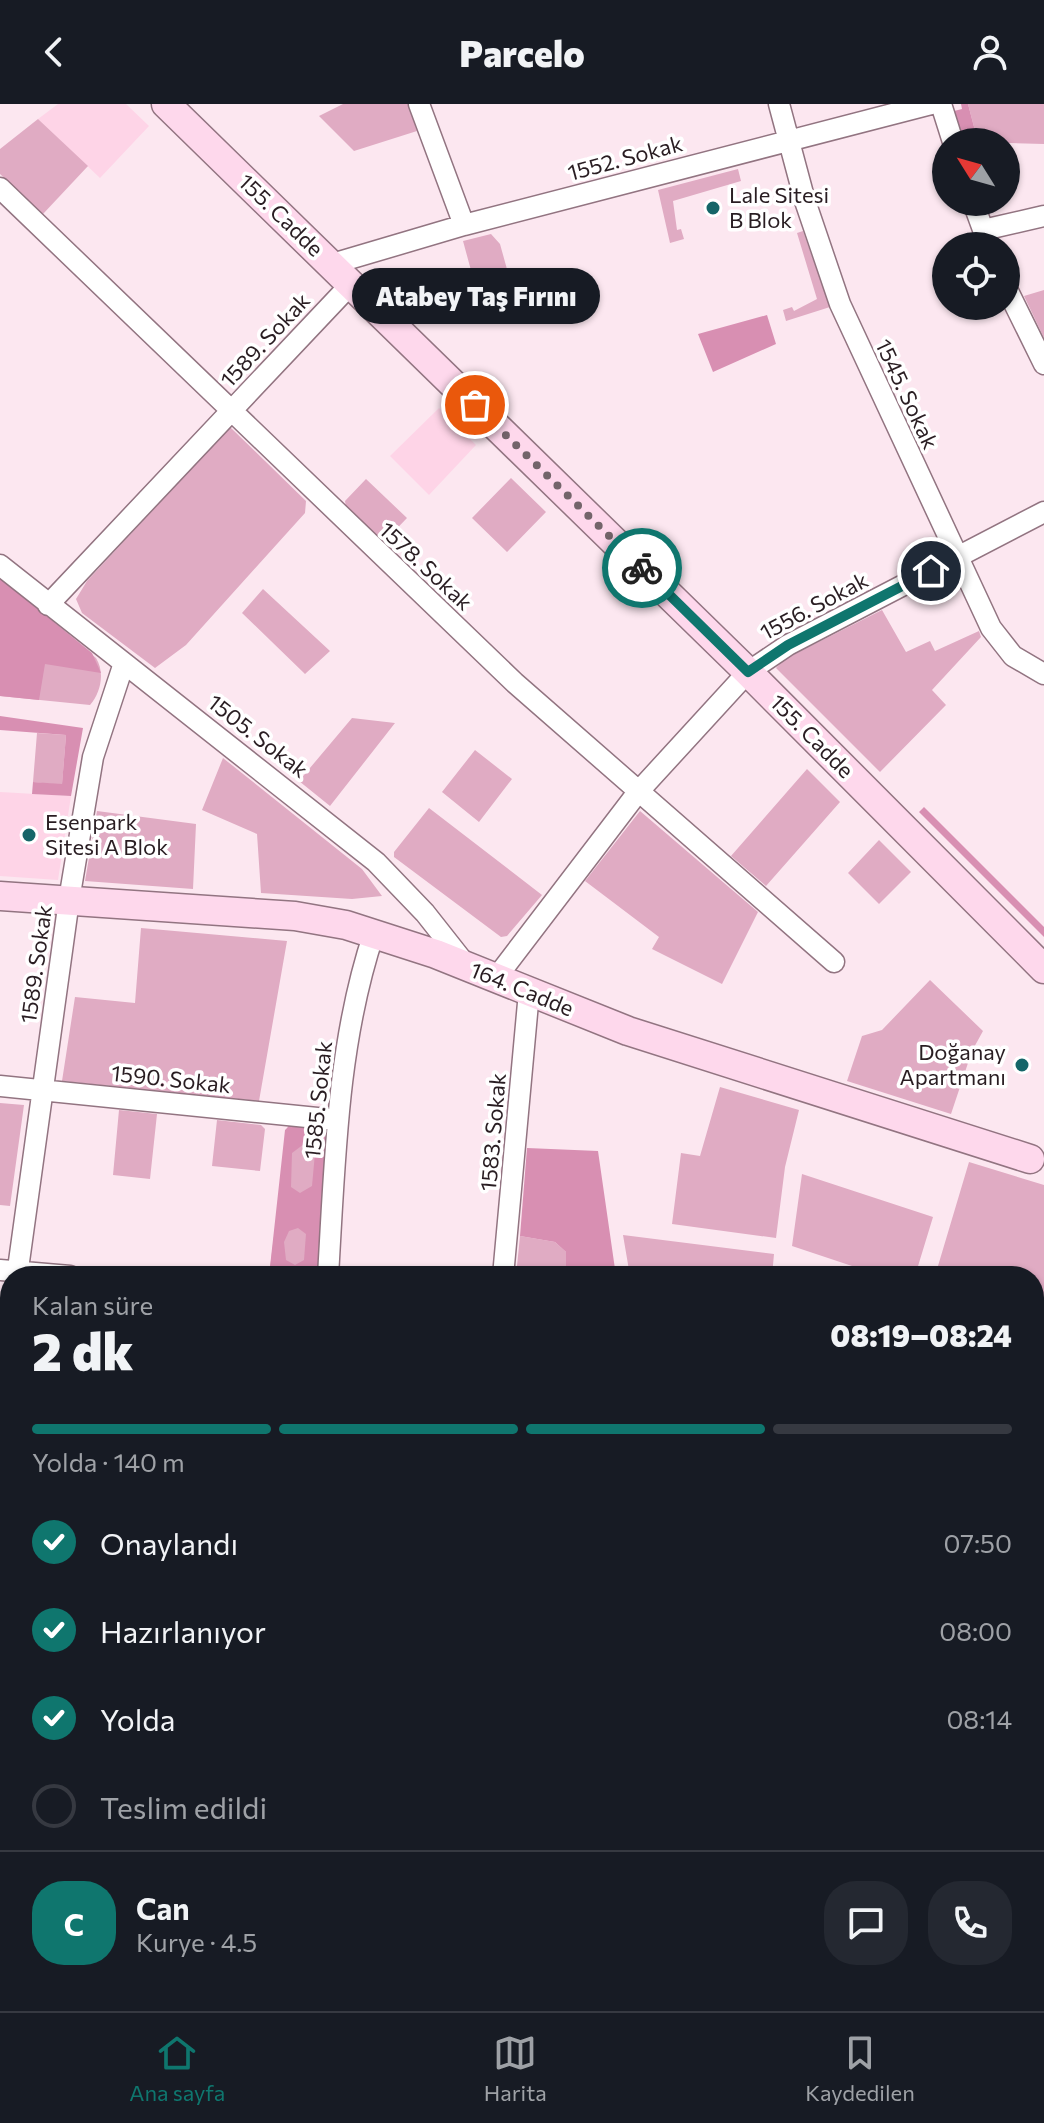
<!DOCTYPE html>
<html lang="tr">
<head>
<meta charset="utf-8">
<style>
  body { margin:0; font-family:Commissioner,sans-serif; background:#242831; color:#f1f3f6; height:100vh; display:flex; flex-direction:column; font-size:30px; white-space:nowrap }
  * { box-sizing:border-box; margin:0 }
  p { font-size:26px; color:#9ea1a6 }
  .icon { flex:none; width:44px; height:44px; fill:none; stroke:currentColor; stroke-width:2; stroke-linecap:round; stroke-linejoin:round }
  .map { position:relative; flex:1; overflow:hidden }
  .side { position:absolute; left:0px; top:1162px; width:1044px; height:746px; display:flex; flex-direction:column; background:#171b24; border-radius:32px 32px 0 0; box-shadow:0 2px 6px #0004 }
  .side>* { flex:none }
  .needle { width:52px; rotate:307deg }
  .tools { position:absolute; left:932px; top:24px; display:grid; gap:16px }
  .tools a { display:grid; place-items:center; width:88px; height:88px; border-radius:50%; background:#171b24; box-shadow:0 2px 6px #0004; font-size:40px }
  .pin { position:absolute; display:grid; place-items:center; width:68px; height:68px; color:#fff; margin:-34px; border:4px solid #fff; border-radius:50%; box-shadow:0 2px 8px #0007 }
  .courier { position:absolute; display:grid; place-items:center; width:80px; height:80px; margin:-40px; border:6px solid #0f766e; border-radius:50%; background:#fff; color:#222; box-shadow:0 2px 10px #0007 }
  .bubble { position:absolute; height:56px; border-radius:28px; background:#171b24; box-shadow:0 2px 6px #0004; font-size:26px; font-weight:800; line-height:56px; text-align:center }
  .summary em { font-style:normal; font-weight:800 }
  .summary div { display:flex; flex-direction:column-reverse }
  .summary { display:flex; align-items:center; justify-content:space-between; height:136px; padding:0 32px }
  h1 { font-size:52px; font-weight:800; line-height:60px }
  .bar { display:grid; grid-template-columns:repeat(4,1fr); gap:12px 8px; align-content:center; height:96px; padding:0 32px }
  .bar i { height:10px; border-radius:6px; background:#363941 }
  .bar .current { background:#0f766e }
  .bar p { grid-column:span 4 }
  .line { display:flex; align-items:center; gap:20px; padding:0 32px; border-top:2px solid #363941 }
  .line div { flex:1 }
  .round { display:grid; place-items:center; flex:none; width:84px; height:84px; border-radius:32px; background:#242831 }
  ol { padding:0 32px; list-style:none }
  li { display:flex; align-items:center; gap:24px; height:88px }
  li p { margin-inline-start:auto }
  li .icon { padding:8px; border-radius:50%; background:#0f766e; color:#fff; stroke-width:4 }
  li:last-child { color:#9ea1a6 }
  li i { width:44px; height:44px; border:4px solid #363941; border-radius:50% }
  header { display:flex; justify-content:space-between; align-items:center; height:104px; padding:0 32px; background:#171b24; font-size:36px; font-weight:800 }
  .tab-bar { display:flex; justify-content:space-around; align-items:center; height:112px; border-top:2px solid #363941; background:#171b24; font-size:22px; color:#9ea1a6 }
  .tab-bar a { display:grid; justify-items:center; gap:4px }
  .tab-bar .current { color:#0f766e }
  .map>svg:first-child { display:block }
  .built { fill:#fed4e7 }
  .green { fill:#e0abc3 }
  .forest { fill:#d88fb2; fill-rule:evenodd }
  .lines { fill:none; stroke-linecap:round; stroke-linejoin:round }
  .street-casing { stroke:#927481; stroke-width:23 }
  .secondary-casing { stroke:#927481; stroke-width:31 }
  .street { stroke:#fff; stroke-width:20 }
  .secondary { stroke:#fed8ec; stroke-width:28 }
  .done { stroke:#73646a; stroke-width:8; stroke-dasharray:0 14.4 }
  .route { stroke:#0f766e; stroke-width:10 }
  .poi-dot { fill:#156568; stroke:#fff; stroke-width:3 }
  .labels { text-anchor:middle; stroke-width:7; stroke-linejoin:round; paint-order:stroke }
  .street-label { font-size:22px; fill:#291d22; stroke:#fff }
  .poi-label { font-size:22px; fill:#291d22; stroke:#fff; text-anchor:start }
</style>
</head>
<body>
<header><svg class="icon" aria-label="back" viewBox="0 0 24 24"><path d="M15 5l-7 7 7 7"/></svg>Parcelo<svg class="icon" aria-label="person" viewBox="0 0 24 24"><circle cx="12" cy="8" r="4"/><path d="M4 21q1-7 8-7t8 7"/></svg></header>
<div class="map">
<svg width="1044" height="1907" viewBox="0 0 1044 1907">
  <rect width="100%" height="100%" fill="#fce7f0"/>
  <path class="built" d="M58 0H126L149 22 100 74 38 15Z
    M439 304 476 341 429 391 390 352Z
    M0 688 71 692 58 776 0 772Z"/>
  <path class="green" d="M343 0H408L417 27 354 47 319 12Z
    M968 0H1044V40L978 38Z
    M38 15 88 62 43 110 0 70V45Z
    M738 65 741 77 673 97 677 126 681 125 684 135 670 139 658 86Z
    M803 127 830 203 786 217 783 206 792 203 794 207 817 195 797 129Z
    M491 130 500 140 515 194 481 203 463 137Z
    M1044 186V234L1024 192Z
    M230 323 306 397 305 409 186 541 155 564 82 509 76 495 87 477Z
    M511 374 546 408 507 448 472 414Z
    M366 375 407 414 383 439 346 403 345 397Z
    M0 474 96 554C105 568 101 589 90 601L0 592Z
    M263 485 330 547 305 570 242 509Z
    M882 506 906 548 930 537 935 547 979 527 981 533 932 586 946 601 880 668 776 564 783 556Z
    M352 614 395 619 330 702 299 677Z
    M37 629 66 631 62 681 33 678Z
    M475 646 512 675 479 718 442 688Z
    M223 654 362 765 382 792 352 795 261 789 257 730 202 706Z
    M807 665 840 698 766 782 731 752Z
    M429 704 542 791 507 832 501 833 394 753V748Z
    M97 707 196 720 193 785 85 777Z
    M640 707 758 808 722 880 652 845 659 833 585 777Z
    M879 736 911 768 879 800 848 769Z
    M141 824 287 837 259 997 62 977 75 893 135 899Z
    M930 876 983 927 972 947 951 1010 847 977 862 932 882 926Z
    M720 983 799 1006 785 1063 776 1134 672 1120 681 1049 700 1052Z
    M0 999 24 1001 10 1102 0 1101Z
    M119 1006 157 1010 150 1075 113 1071Z
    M217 1016 261 1021 265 1025 260 1067 212 1062Z
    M288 1021 324 1027 318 1172H269Z
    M969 1058 1044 1081V1318L1034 1312V1172H935Z
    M802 1070 933 1113 915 1172H882L792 1142Z
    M623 1131 774 1150 772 1172H630Z
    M520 1132 555 1138 566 1148V1172H516Z
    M1034 1347 1044 1353V1409L1034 1415Z"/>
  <path class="forest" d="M961 0H968L978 38H964L954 7 962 5Z
    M767 211 776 240 713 268 698 230Z
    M0 474 92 549 101 569 45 560 39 596 0 592Z
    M0 612 83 624 71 692 32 690 33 678 62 680 66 631 0 626Z
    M924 703 1044 823V833L919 708Z
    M292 1019 320 1024 326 1034 318 1172H269L285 1026ZM304 1040 315 1049 312 1082 300 1089 291 1083 292 1049ZM298 1124 306 1130 304 1156 295 1161 286 1156 284 1138 289 1127Z
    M527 1044 598 1047 616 1172H566V1148L555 1138 520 1132Z
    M10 1330V1459L0 1458V1392Z
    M0 1489 10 1490V1622L0 1621Z
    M1044 1637V1729L1034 1726V1643Z
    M0 1639 10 1640V1869L0 1890Z
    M435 1898H500L498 1907H432Z
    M755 1898H885L883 1907H752Z"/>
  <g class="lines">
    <defs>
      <path id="street" d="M419 0 464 121
        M779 0 805 97 840 200 991 524 1013 552 1044 570
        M941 0 953 38
        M0 84 515 579 834 858
        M973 98 989 142
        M983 126 1044 112
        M332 160 464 121 931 0
        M1006 183 1044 260
        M0 461 376 758 425 809 466 861
        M48 501 352 179
        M496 874 638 688 748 568 788 541 1044 408
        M0 982 337 1016
        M0 1166 70 1172
        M17 1172 69 796 93 653 124 559
        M328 1172C335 1057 337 939 374 829
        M503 1172 529 888
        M0 1270 10 1211
        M1034 1330 1044 1336
        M1034 1462 1044 1482
        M0 1474 10 1475
        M6 1907 10 1898
        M340 1907 342 1898"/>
      <path id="secondary" d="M166 0 748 568 1044 865
        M0 792 295 812 346 821 436 850 628 927 1030 1055
        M1034 1435 1044 1429
        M736 1907 739 1898"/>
    </defs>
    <use href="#street" class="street-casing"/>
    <use href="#secondary" class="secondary-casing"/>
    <use href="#street" class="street"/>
    <use href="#secondary" class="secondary"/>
  </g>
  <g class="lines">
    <path class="done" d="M475 301 642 464"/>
    <path class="route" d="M642 464 748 568 788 541 931 467"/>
  </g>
  <g class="poi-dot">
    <circle cx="713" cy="104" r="8"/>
    <circle cx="29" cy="731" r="8"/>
    <circle cx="1022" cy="961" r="8"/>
  </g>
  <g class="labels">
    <g class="street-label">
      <text transform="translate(625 54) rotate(-15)" y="8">1552. Sokak</text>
      <text transform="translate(281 111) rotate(44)" y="8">155. Cadde</text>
      <text transform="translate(265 236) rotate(-47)" y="8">1589. Sokak</text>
      <text transform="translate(907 290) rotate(65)" y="8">1545. Sokak</text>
      <text transform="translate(426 462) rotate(43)" y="8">1578. Sokak</text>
      <text transform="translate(814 502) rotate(-28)" y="8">1556. Sokak</text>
      <text transform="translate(258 632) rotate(38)" y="8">1505. Sokak</text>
      <text transform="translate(812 632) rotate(45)" y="8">155. Cadde</text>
      <text transform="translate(36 860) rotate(-82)" y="8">1589. Sokak</text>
      <text transform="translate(522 885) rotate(22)" y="8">164. Cadde</text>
      <text transform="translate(171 975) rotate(6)" y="8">1590. Sokak</text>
      <text transform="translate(318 996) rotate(-84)" y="8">1585. Sokak</text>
      <text transform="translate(493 1028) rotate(-85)" y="8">1583. Sokak</text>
    </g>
    <g class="poi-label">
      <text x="729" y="99">Lale Sitesi<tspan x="729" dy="25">B Blok</tspan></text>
      <text x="45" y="726">Esenpark<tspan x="45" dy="25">Sitesi A Blok</tspan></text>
      <text x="1006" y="956" text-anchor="end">Doğanay<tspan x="1006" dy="25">Apartmanı</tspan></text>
    </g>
  </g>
</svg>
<div class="tools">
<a><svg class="needle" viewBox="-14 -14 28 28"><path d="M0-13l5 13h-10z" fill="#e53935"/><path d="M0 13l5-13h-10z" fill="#9ea1a6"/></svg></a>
<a><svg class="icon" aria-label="locate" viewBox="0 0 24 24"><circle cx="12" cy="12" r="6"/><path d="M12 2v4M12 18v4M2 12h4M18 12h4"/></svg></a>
</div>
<div class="pin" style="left:475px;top:301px;background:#ea580c"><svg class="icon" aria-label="bag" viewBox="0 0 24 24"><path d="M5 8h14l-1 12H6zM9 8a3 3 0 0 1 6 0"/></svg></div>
<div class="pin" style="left:931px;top:467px;background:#1f2937"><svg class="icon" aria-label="home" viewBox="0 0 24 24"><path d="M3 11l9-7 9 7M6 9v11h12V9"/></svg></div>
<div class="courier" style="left:642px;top:464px"><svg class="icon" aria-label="bike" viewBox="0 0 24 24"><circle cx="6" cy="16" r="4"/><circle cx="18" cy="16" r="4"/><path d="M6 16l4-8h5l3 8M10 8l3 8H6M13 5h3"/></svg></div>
<div class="bubble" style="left:352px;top:164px;width:248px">Atabey Taş Fırını</div>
<section class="side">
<div class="summary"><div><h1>2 dk</h1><p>Kalan süre</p></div><em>08:19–08:24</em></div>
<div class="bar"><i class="current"></i><i class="current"></i><i class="current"></i><i></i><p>Yolda · 140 m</p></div>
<ol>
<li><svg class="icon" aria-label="check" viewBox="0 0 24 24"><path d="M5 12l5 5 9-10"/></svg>Onaylandı<p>07:50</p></li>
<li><svg class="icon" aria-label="check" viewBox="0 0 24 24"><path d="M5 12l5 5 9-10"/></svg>Hazırlanıyor<p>08:00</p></li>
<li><svg class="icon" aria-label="check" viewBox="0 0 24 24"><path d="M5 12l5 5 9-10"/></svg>Yolda<p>08:14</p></li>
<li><i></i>Teslim edildi</li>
</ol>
<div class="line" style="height:144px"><b class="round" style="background:#0f766e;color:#fff">C</b><div><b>Can</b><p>Kurye · 4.5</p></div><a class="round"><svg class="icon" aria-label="chat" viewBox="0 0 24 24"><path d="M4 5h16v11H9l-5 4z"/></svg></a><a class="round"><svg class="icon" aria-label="phone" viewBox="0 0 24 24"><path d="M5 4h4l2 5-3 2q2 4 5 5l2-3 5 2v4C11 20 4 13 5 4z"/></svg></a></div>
</section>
</div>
<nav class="tab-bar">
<a class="current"><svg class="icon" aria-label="home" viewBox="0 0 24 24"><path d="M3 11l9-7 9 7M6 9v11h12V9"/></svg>Ana sayfa</a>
<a><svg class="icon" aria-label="map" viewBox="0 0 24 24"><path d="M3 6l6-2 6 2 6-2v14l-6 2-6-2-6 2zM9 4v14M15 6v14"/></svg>Harita</a>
<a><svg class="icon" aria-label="saved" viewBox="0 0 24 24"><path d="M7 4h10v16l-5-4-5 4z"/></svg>Kaydedilen</a>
</nav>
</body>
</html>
